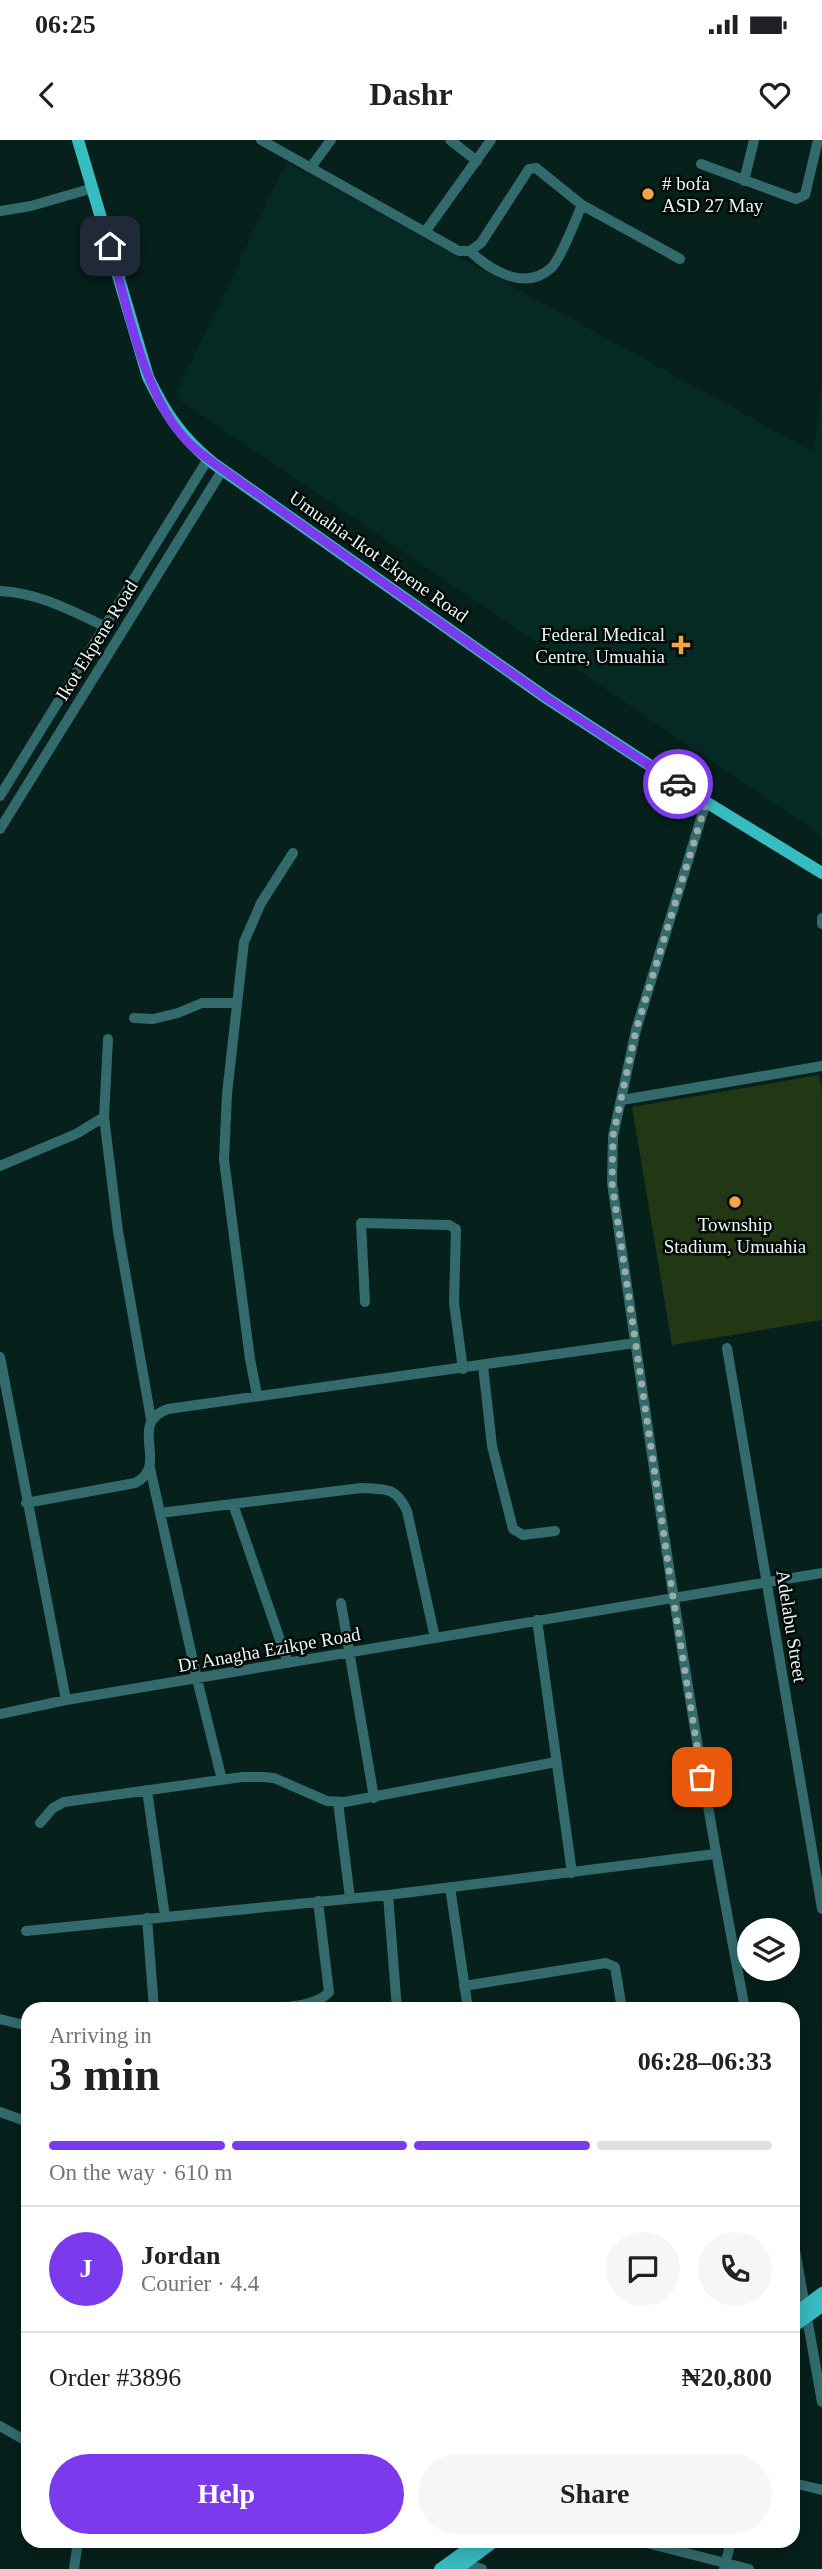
<!DOCTYPE html>
<html lang="en">
<head>
<meta charset="utf-8">
<style>
  body { margin:0; font-family:"Times New Roman",serif; background:#f6f6f6; color:#202124; height:100vh; display:flex; flex-direction:column; font-size:26px; white-space:nowrap }
  * { box-sizing:border-box; margin:0 }
  p { font-size:23px; color:#757577 }
  .icon { flex:none; width:38px; height:38px; fill:none; stroke:currentColor; stroke-width:2; stroke-linecap:round; stroke-linejoin:round }
  .map { position:relative; flex:1; overflow:hidden }
  .drawer { position:absolute; left:21px; top:1862px; width:779px; height:546px; display:flex; flex-direction:column; background:#fff; border-radius:21px; box-shadow:0 4px 18px #0003 }
  .drawer>* { flex:none }
  .tools { position:absolute; left:737px; top:1778px; display:grid; gap:14px }
  .tools a { display:grid; place-items:center; width:63px; height:63px; border-radius:50%; background:#fff; box-shadow:0 4px 18px #0003; font-size:35px }
  .pin { position:absolute; display:grid; place-items:center; width:60px; height:60px; color:#fff; margin:-30px; border-radius:14px; box-shadow:0 4px 10px #0006 }
  .courier { position:absolute; display:grid; place-items:center; width:70px; height:70px; margin:-35px; border:5px solid #7c3aed; border-radius:50%; background:#fff; color:#222; box-shadow:0 2px 9px #0007 }
  .summary em { font-style:normal; font-weight:800 }
  .summary div { display:flex; flex-direction:column-reverse }
  .summary { display:flex; align-items:center; justify-content:space-between; height:119px; padding:0 28px }
  h1 { font-size:46px; font-weight:800; line-height:52px }
  .bar { display:grid; grid-template-columns:repeat(4,1fr); gap:10px 7px; align-content:center; height:84px; padding:0 28px }
  .bar i { height:9px; border-radius:5px; background:#e0e0e0 }
  .bar .current { background:#7c3aed }
  .bar p { grid-column:span 4 }
  .line { display:flex; align-items:center; gap:18px; padding:0 28px; border-top:2px solid #e0e0e0 }
  .line div { flex:1 }
  .round { display:grid; place-items:center; flex:none; width:74px; height:74px; border-radius:37px; background:#f6f6f6 }
  .cta { display:flex; gap:14px; margin-top:auto; padding:14px 28px }
  .cta a { flex:1; height:80px; border-radius:42px; background:#7c3aed; color:#fff; font-size:28px; font-weight:800; line-height:80px; text-align:center }
  .cta a+a { background:#f6f6f6; color:#202124 }
  .status { display:flex; justify-content:space-between; align-items:center; height:49px; padding:0 35px; background:#fff; direction:ltr }
  .status svg { height:19px; fill:currentColor }
  header { display:flex; justify-content:space-between; align-items:center; height:91px; padding:0 28px; background:#fff; font-size:32px; font-weight:800 }
  .map>svg:first-child { display:block }
  .built { fill:#052a23 }
  .green { fill:#223815 }
  .lines { fill:none; stroke-linecap:round; stroke-linejoin:round }
  .minor { stroke:#336b6d; stroke-width:10 }
  .major { stroke:#37bcc1; stroke-width:12 }
  .done { stroke:#99aca7; stroke-width:7; stroke-dasharray:0 12.6 }
  .route { stroke:#7c3aed; stroke-width:9 }
  .poi-dot { fill:#f1a63f; stroke:#010806; stroke-width:2.5 }
  .labels { text-anchor:middle; stroke-width:5; stroke-linejoin:round; paint-order:stroke }
  .poi-label { font-size:19px; fill:#e8f7f3; stroke:#010806; text-anchor:start }
  .street-label { font-size:19px; fill:#e8f7f3; stroke:#010806 }
</style>
</head>
<body>
<div class="status"><b>06:25</b><svg viewBox="0 0 49 12"><path d="M0 12V9h3v3zM5 12V6h3v6zM10 12V3h3v9zM15 12V0h3v12zM26 1h20v11H26zM47 4h2v5h-2z"/></svg></div>
<header><svg class="icon" aria-label="back" viewBox="0 0 24 24"><path d="M15 5l-7 7 7 7"/></svg>Dashr<svg class="icon" aria-label="heart" viewBox="0 0 24 24"><path d="M12 20l-8-8c-3-5 5-10 8-4 3-6 11-1 8 4z"/></svg></header>
<div class="map">
<svg width="822" height="2429" viewBox="0 0 822 2429">
  <rect width="100%" height="100%" fill="#06201b"/>
  <path class="built" d="M286 22 814 312 822 241V696L175 257Z"/>
  <path class="green" d="M819 935 822 951V1180L672 1205 632 967Z"/>
  <g class="lines">
    <path class="minor" d="M261 0 459 111H470L481 103 529 29 536 28 582 65 680 119
      M450 0 477 21
      M701 24 796 59 805 55 818 0
      M311 27 331 0
      M744 41 754 0
      M0 71 31 66 93 48
      M425 92 491 0
      M470 111C490 130 525 152 551 128 561 119 576 78 582 65
      M0 451C39 453 70 470 104 486
      M0 656 208 319
      M706 662 636 890 613 996 612 1043C652 1319 692 1595 745 1869
      M0 689 223 329
      M822 778V784
      M134 878 153 879 178 873 202 863H236
      M622 960 822 926
      M104 977 118 1091 151 1279
      M0 1026 76 994 104 977 108 899
      M365 1162 361 1083 449 1085 456 1089 454 1163 463 1229
      M727 1208 822 1769
      M0 1217 66 1560 822 1433
      M483 1226 492 1306 513 1389 523 1395 555 1391
      M257 1255 250 1219 224 1020 227 954 244 802 261 763 293 713
      M150 1328 197 1539 222 1640
      M26 1363 135 1343C171 1325 126 1284 168 1269L635 1203
      M233 1364 288 1523
      M160 1373 361 1348C386 1349 396 1347 407 1371L435 1498
      M341 1463 374 1658
      M537 1480 572 1733
      M0 1574 66 1560
      M147 1650 165 1777
      M338 1662 350 1758
      M40 1683 53 1668 64 1662 242 1637H263L274 1638 327 1661 345 1662 556 1622
      M450 1747 468 1869
      M388 1755 397 1869
      M147 1778 154 1869
      M26 1791 388 1755 715 1714
      M464 1846 606 1823 615 1827 622 1869
      M249 1869C270 1868 315 1869 329 1852L318 1761
      M0 1879 28 1886
      M0 1972 28 1982
      M793 2099 822 2262
      M0 2286 28 2302
      M793 2343 822 2350
      M639 2401 749 2429
      M458 2421 482 2429
      M74 2429 78 2401
      M724 2429 731 2401"/>
    <path class="major" d="M78 0 148 237C166 274 181 297 213 323L548 559 706 662 822 733
      M793 2175 822 2153
      M793 2187 822 2166
      M440 2429 479 2401
      M457 2429 495 2401"/>
  </g>
  <g class="lines">
    <path class="done" d="M678 644 706 663 636 890 613 996 612 1043 673 1457 702 1637"/>
    <path class="route" d="M110 106C128 167 143 257 189 303 199 313 211 321 222 329L548 559 678 644"/>
  </g>
  <g class="poi-dot">
    <circle cx="648" cy="54" r="7"/>
    <path d="M677.5 494.5h7v7h7v7h-7v7h-7v-7h-7v-7h7z"/>
    <circle cx="735" cy="1062" r="7"/>
  </g>
  <g class="labels">
    <g class="poi-label">
      <text x="662" y="50"># bofa<tspan x="662" dy="22">ASD 27 May</tspan></text>
      <text x="665" y="501" text-anchor="end">Federal Medical<tspan x="665" dy="22">Centre, Umuahia</tspan></text>
      <text x="735" y="1091" text-anchor="middle">Township<tspan x="735" dy="22">Stadium, Umuahia</tspan></text>
    </g>
    <g class="street-label">
      <text transform="translate(379 416) rotate(35)" y="7">Umuahia-Ikot Ekpene Road</text>
      <text transform="translate(96 500) rotate(-58)" y="7">Ikot Ekpene Road</text>
      <text transform="translate(792 1486) rotate(81)" y="7">Adelabu Street</text>
      <text transform="translate(269 1509) rotate(-10)" y="7">Dr Anagha Ezikpe Road</text>
    </g>
  </g>
</svg>
<div class="tools">
<a><svg class="icon" aria-label="layers" viewBox="0 0 24 24"><path d="M12 4l9 5-9 5-9-5zM3 14l9 5 9-5"/></svg></a>
</div>
<div class="pin" style="left:702px;top:1637px;background:#ea580c"><svg class="icon" aria-label="bag" viewBox="0 0 24 24"><path d="M5 8h14l-1 12H6zM9 8a3 3 0 0 1 6 0"/></svg></div>
<div class="pin" style="left:110px;top:106px;background:#1f2937"><svg class="icon" aria-label="home" viewBox="0 0 24 24"><path d="M3 11l9-7 9 7M6 9v11h12V9"/></svg></div>
<div class="courier" style="left:678px;top:644px"><svg class="icon" aria-label="car" viewBox="0 0 24 24"><path d="M5 17H2v-5l4-1 3-4h7l3 4 3 1v5h-3M9 17h6M6 11h13"/><circle cx="7" cy="17" r="2"/><circle cx="17" cy="17" r="2"/></svg></div>
<section class="drawer">
<div class="summary"><div><h1>3 min</h1><p>Arriving in</p></div><em>06:28–06:33</em></div>
<div class="bar"><i class="current"></i><i class="current"></i><i class="current"></i><i></i><p>On the way · 610 m</p></div>
<div class="line" style="height:126px"><b class="round" style="background:#7c3aed;color:#fff">J</b><div><b>Jordan</b><p>Courier · 4.4</p></div><a class="round"><svg class="icon" aria-label="chat" viewBox="0 0 24 24"><path d="M4 5h16v11H9l-5 4z"/></svg></a><a class="round"><svg class="icon" aria-label="phone" viewBox="0 0 24 24"><path d="M5 4h4l2 5-3 2q2 4 5 5l2-3 5 2v4C11 20 4 13 5 4z"/></svg></a></div>
<div class="line" style="height:91px"><div>Order #3896</div><b>₦20,800</b></div>
<div class="cta"><a>Help</a><a>Share</a></div>
</section>
</div>
</body>
</html>
